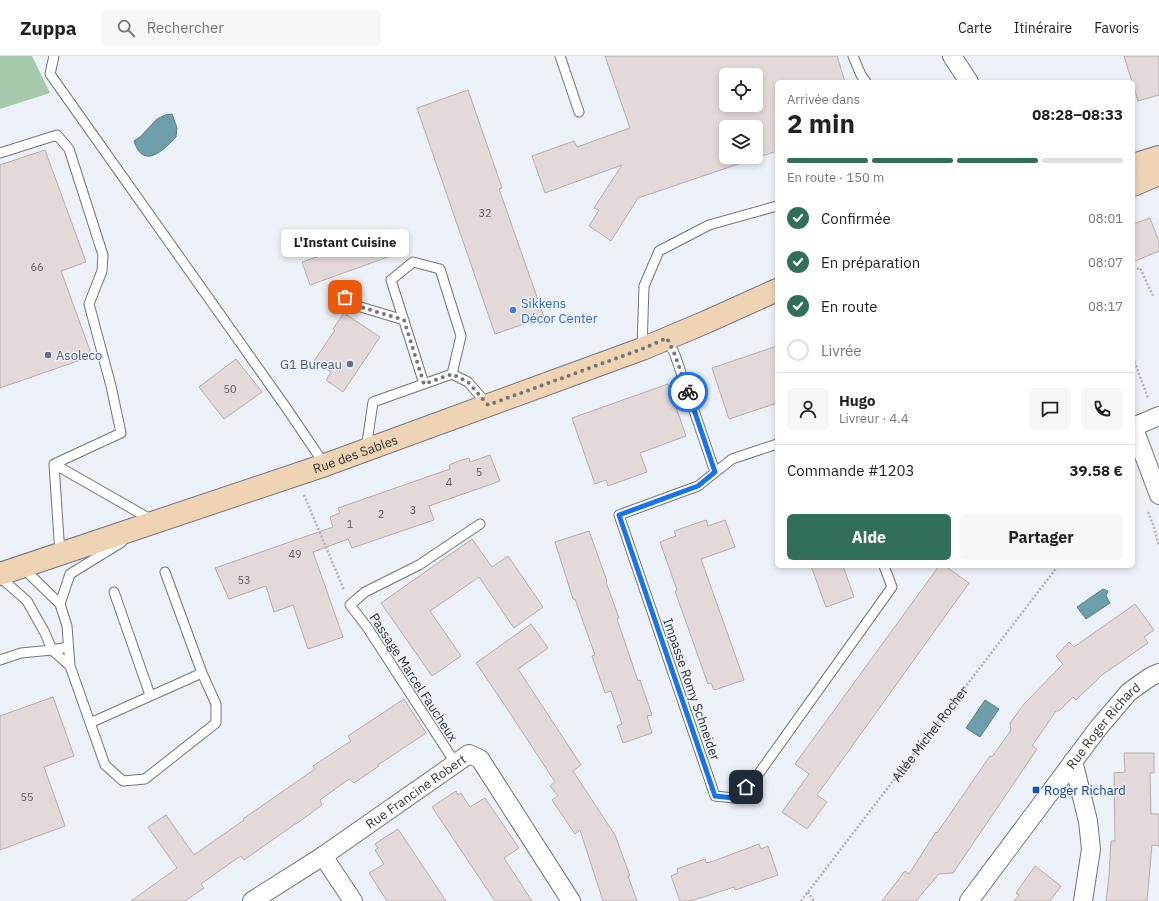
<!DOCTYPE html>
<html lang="fr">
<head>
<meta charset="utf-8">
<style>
  body { margin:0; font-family:"IBM Plex Sans",sans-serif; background:#f6f6f6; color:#222; height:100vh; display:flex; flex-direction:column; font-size:15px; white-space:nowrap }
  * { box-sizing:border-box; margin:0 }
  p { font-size:13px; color:#767676 }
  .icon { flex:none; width:22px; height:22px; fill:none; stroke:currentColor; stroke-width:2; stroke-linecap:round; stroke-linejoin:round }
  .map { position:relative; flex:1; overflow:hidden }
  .sheet { position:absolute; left:775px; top:24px; width:360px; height:488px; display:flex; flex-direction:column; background:#fff; border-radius:6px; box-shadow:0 2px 6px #0003 }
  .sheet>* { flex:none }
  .tools { position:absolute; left:719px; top:12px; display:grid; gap:8px }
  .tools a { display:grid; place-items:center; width:44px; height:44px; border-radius:6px; background:#fff; box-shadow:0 2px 6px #0003; font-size:20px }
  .pin { position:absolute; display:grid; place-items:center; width:34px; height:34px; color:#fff; margin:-17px; border-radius:8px; box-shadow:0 2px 6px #0006 }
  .courier { position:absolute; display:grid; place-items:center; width:40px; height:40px; margin:-20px; border:3px solid #1a73e8; border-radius:50%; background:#fff; color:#222; box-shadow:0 1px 5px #0007 }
  .bubble { position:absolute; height:28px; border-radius:6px; background:#fff; box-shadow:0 2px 6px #0003; font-size:13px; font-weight:800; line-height:28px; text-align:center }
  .head em { font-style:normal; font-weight:800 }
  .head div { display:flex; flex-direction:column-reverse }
  .head { display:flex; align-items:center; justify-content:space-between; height:68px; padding:0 12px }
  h1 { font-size:26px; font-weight:800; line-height:30px }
  .bar { display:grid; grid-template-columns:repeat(4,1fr); gap:6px 4px; align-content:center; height:48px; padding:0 12px }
  .bar i { height:5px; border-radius:3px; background:#e0e0e0 }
  .bar .on { background:#326f5b }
  .bar p { grid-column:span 4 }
  .line { display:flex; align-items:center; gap:10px; padding:0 12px; border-top:1px solid #e0e0e0 }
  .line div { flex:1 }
  .round { display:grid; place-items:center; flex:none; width:42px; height:42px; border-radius:6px; background:#f6f6f6 }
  ol { padding:0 12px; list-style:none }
  li { display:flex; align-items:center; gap:12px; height:44px }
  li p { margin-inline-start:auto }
  li .icon { padding:4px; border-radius:50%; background:#326f5b; color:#fff; stroke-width:4 }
  li:last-child { color:#767676 }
  li i { width:22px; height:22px; border:2px solid #e0e0e0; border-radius:50% }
  .primary-button { display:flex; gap:8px; margin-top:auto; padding:8px 12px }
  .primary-button a { flex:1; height:46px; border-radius:6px; background:#326f5b; color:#fff; font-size:16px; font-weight:800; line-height:46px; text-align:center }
  .primary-button a+a { background:#f6f6f6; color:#222 }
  header { display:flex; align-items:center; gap:24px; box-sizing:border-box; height:56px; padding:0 20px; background:#fff; border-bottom:1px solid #e0e0e0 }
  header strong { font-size:19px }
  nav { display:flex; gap:22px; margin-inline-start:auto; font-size:14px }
  .search { width:280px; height:36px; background:#f6f6f6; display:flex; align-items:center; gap:10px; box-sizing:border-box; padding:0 14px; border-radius:6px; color:#767676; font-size:15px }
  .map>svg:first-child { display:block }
  .forest { fill:#a6c8ab }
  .water { fill:#6d9eaa; stroke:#5b7e87 }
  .building { fill:#e3d9d8; stroke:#b6adac; fill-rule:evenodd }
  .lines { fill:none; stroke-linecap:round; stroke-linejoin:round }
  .lane-casing { stroke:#72757c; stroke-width:11 }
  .street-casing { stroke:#72757c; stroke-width:20 }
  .secondary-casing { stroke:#72757c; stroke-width:24 }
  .path { stroke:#b1b4b9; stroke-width:2.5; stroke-dasharray:2 2; stroke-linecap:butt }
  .lane { stroke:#fff; stroke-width:9 }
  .street { stroke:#fff; stroke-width:18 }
  .secondary { stroke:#eed4b4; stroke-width:22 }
  .done { stroke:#73757a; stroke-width:4; stroke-dasharray:0 7.2 }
  .route { stroke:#1a73e8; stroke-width:5 }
  .shop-dot { fill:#3f7fe0; stroke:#ecf0f7; stroke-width:1.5 }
  .service-dot { fill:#5c6f8a; stroke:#ecf0f7; stroke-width:1.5 }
  .transit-dot { fill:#1a4fb4; stroke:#ecf0f7; stroke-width:1.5 }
  .labels { text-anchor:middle; stroke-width:3; stroke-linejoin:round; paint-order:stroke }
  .number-label { font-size:11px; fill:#5e5c5e }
  .shop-label { font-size:13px; fill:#366cbe; stroke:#ecf0f7; text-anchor:start }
  .service-label { font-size:13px; fill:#4e5e75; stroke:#ecf0f7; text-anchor:start }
  .street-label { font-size:13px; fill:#323336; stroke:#ecf0f7 }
  .transit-label { font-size:13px; fill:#164399; stroke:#ecf0f7; text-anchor:start }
</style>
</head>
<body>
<header>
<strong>Zuppa</strong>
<div class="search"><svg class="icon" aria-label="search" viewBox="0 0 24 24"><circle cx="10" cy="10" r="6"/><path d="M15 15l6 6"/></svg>Rechercher</div>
<nav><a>Carte</a><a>Itinéraire</a><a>Favoris</a></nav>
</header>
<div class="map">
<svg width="1159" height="845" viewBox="0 0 1159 845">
  <rect width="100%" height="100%" fill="#ecf0f7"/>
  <path class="forest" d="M0 0H32L50 37 0 53Z"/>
  <path class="water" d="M172 58 177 72 176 81C163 95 143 114 134 85L140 81 157 63 165 59Z
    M1103 533 1108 535 1106 540 1110 547 1086 563 1077 551Z
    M985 644 999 653 980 681 966 672Z"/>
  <path class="building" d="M605 0H837L845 26H777V95L638 142 611 185 589 170 599 154 594 152 622 109 545 137 532 100 574 85 577 91 630 72ZM726 19H756V49H726ZM726 71H756V101H726Z
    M1124 0H1159V39L1138 45Z
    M468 34 502 132 499 133 544 261 495 278 417 52Z
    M45 94 86 206 61 215 92 300 0 332V109Z
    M1150 162 1159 185V195L1133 206V168Z
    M390 173 399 197 310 229 302 206 362 185 361 183Z
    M344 257 380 281 343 336 326 324 331 316 314 305 335 274 333 273Z
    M777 290V347L729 363 712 312Z
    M236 303 262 336 224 363 199 331Z
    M668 328 686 380 640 397 647 416 608 430 606 424 595 428 572 362Z
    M490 399 500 425 429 450 434 464 352 492 348 483 313 496 343 581 308 593 293 549 274 556 266 530 229 543 215 512 333 471 330 461 340 457 338 452 450 413 449 409 459 405 469 402 470 406Z
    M706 464 708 470 725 464 735 491 701 503 744 624 714 634 711 627 708 628 675 535 677 534 660 486 676 480 674 475Z
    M589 475 607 525 606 526 619 562 617 563 638 625 640 624 652 659 647 660 652 677 623 687 617 670 622 668 611 635 605 637 592 600 595 599 575 543H573L555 486Z
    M472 483 492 511 508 500 543 551 514 572 479 521 430 555 461 600 432 620 381 547Z
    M811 510H843L854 541 826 551Z
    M939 510H945L969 527 817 739 827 746 807 773 782 756 809 718 795 708Z
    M1135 548 1154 574 1144 581 1148 587 1102 619 1076 644 1073 641 1059 655H1056L1032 690 1037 693 953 817 939 818 916 845H882L905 815 909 818 936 776 937 777 990 700 992 701 1011 674 1010 667 1024 648 1063 608 1056 600 1069 586 1074 591Z
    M531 568 548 592 518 613 581 709 573 715 615 779 630 820H628L637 845H603L580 774 575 778 552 744 558 740 550 730 555 726 508 654 476 607Z
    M53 641 74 700 44 711 65 770 0 794V660Z
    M404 643 426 677 378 709 379 710 354 727 349 723 320 744 322 749 296 768H295L244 804 241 800 236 803 201 828 204 832 185 845H131L177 812 148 771 166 759 194 799 244 764 243 763 315 713 313 710 351 685 348 680Z
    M1124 697H1154V717H1150L1151 758H1159V790L1152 789 1147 845H1106L1109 820 1111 785H1115L1114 717 1125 716Z
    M456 735 458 739 461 737 470 751 485 742 519 792 504 802 532 845H495L432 751Z
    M398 773 446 845H387L369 817 384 808 375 794 378 792 375 788Z
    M759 788 761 793 768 790 778 819 735 834 734 831 691 845H680L671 820 678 817 677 813 705 803 706 807 714 805Z
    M1035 810 1061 830 1050 845H1014L1019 839 1016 837Z"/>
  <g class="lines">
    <defs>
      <path id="lane" d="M54 0 50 18 285 350 325 409
        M560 0 579 56
        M853 0 861 19 866 26
        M0 97 57 79 69 93 103 199 102 215 89 248 111 330 121 377 54 408
        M335 233 354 249 404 264
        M667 282 675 299 715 416
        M642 292 644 230 659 195 709 169 777 150
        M424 328 391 224 413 206 440 213 461 280 452 318
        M777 388 732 403 698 430 619 459 715 740 734 742 757 720 892 531 884 510
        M366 393 373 346 452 318 468 326 488 349
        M54 408 152 464
        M54 408 60 498
        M0 521 27 545 45 577 52 594 70 610 67 570 60 548 22 511
        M114 536 150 639
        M60 548 70 518 122 486
        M0 604 21 597 52 594 68 591
        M70 610 105 709 123 725 145 723 216 667V648L202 617 165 516
        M90 667 202 617
        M456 708 367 571 350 549 365 536 419 509 480 468"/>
      <g id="street">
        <path d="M952 0 969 26"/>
        <path d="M1133 370 1159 439"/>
        <path d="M1133 371 1159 360"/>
        <path d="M1073 705 1088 765 1091 793 1083 845"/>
        <path d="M323 800 353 845"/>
        <path id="s2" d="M252 845 323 800 469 698 480 703 571 845"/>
        <path id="s3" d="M969 845 1099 671 1129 636 1150 621 1159 617"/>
      </g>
      <g id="secondary">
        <path d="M1133 109 1159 101"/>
        <path d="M1133 129 1159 118"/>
        <path id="s4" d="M0 518 325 409 642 293 706 266 777 234"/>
      </g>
    </defs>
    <use href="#lane" class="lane-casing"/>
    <use href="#street" class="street-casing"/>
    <use href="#secondary" class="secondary-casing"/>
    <g class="path">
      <path d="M1133 214 1140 212 1153 240"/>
      <path d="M1133 302 1148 342"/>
      <path d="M304 439 344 534"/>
      <path d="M1148 456 1154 471 1159 490"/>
      <path d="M808 836 814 845"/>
      <path id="s1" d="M801 845 1058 510"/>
    </g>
    <use href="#lane" class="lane"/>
    <use href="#street" class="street"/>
    <use href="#secondary" class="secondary"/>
  </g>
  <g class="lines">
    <path class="done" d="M345 241 354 249 404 264 424 328 452 318 468 326 488 349 642 293 667 282 675 299 688 336"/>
    <path class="route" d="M688 336 715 416 698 430 619 459 715 740 734 742 746 731"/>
  </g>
  <circle class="shop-dot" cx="513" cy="254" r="4"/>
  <g class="service-dot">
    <circle cx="48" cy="299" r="4"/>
    <circle cx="350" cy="308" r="4"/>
  </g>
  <rect class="transit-dot" x="1032" y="730" width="8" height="8" rx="2"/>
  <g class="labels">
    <g class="number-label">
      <text x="485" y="161">32</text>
      <text x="37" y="215">66</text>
      <text x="230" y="337">50</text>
      <text x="479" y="420">5</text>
      <text x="449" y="430">4</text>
      <text x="413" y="458">3</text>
      <text x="381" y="462">2</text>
      <text x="350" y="472">1</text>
      <text x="295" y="502">49</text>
      <text x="244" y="528">53</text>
      <text x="27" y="745">55</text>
    </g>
    <g class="shop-label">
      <text x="521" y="252">Sikkens<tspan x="521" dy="15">Décor Center</tspan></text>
    </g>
    <g class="service-label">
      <text x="56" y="304">Asoleco</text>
      <text x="342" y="313" text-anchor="end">G1 Bureau</text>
    </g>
    <g class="street-label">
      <text dy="5" stroke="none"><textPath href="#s4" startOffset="375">Rue des Sables</textPath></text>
      <text transform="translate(414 621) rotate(57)" y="5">Passage Marcel Faucheux</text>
      <text transform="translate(692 633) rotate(71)" y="5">Impasse Romy Schneider</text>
      <text dy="5" stroke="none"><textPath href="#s3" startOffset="221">Rue Roger Richard</textPath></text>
      <text dy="5" stroke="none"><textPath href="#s1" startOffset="211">Allée Michel Rocher</textPath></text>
      <text dy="5" stroke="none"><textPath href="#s2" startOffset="197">Rue Francine Robert</textPath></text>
    </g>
    <g class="transit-label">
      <text x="1044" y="739">Roger Richard</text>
    </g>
  </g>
</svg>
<div class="tools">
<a><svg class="icon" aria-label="locate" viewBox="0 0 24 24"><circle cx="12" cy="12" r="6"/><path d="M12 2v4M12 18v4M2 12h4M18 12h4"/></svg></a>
<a><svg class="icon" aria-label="layers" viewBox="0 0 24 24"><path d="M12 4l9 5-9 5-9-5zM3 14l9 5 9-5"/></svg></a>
</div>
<div class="pin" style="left:345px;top:241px;background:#ea580c"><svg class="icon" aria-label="bag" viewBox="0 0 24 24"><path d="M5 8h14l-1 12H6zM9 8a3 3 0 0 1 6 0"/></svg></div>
<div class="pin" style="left:746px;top:731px;background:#1f2937"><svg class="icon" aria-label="home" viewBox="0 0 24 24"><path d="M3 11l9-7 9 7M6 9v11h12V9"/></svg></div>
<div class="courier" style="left:688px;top:336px"><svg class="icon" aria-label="bike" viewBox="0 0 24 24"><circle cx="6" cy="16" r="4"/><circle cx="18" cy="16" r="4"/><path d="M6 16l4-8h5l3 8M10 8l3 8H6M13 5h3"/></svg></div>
<div class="bubble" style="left:281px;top:173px;width:128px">L'Instant Cuisine</div>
<section class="sheet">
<div class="head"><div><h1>2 min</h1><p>Arrivée dans</p></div><em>08:28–08:33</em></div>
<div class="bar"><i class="on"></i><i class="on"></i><i class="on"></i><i></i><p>En route · 150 m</p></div>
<ol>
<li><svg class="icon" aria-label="check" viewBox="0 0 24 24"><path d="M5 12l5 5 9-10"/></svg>Confirmée<p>08:01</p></li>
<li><svg class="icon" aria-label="check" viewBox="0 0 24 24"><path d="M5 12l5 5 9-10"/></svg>En préparation<p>08:07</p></li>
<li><svg class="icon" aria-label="check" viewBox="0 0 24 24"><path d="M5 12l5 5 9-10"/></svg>En route<p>08:17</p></li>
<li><i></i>Livrée</li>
</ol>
<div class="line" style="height:72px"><a class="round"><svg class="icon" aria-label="person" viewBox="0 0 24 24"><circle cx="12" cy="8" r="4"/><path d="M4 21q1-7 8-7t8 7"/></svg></a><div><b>Hugo</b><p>Livreur · 4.4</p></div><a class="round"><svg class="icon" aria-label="chat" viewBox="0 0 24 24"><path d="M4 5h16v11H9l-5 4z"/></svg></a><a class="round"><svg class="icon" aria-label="phone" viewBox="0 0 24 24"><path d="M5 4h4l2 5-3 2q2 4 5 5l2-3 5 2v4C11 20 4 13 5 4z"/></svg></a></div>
<div class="line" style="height:52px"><div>Commande #1203</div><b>39.58 €</b></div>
<div class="primary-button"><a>Aide</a><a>Partager</a></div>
</section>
</div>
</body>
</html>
